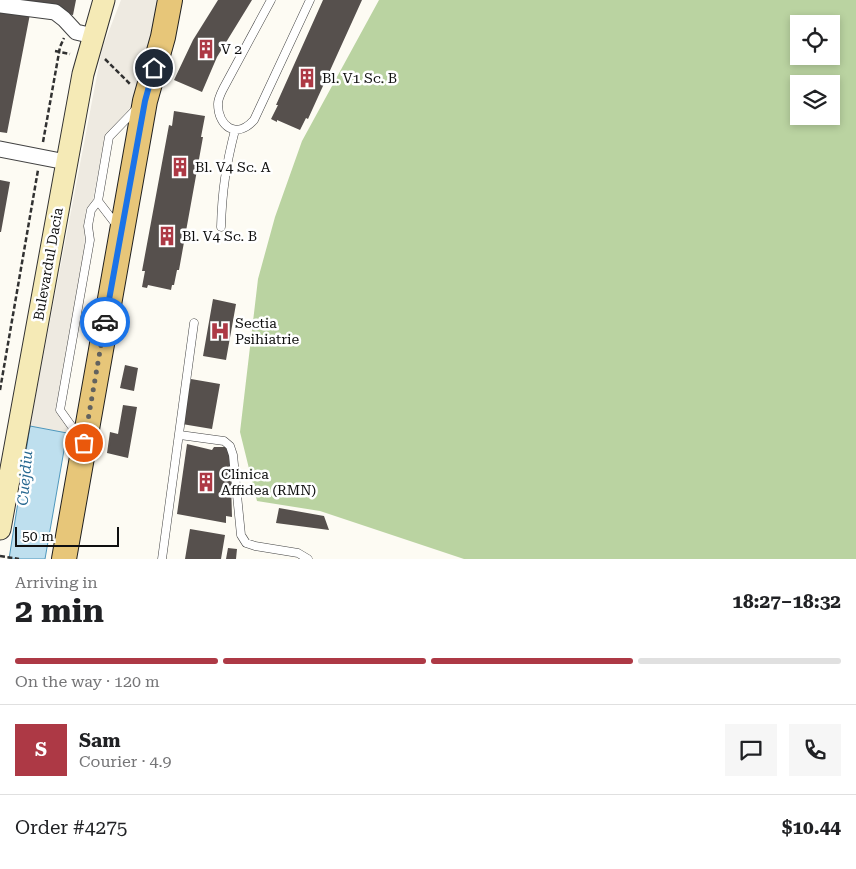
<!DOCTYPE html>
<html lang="en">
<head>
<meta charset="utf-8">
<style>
  body { margin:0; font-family:"Roboto Serif",serif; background:#f6f6f6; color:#202124; height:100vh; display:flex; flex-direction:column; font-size:19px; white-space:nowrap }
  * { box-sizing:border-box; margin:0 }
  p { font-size:16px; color:#757577 }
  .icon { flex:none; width:28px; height:28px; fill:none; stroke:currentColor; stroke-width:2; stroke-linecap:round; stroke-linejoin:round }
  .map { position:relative; height:559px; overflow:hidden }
  .sheet { display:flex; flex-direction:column; background:#fff; flex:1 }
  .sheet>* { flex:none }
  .controls { position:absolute; left:790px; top:15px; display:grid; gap:10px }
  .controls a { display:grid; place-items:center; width:50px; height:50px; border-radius:0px; background:#fff; box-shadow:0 2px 8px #0003; font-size:25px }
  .scale { position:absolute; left:15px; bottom:12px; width:104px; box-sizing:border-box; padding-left:5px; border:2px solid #0f0f0f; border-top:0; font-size:14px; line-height:18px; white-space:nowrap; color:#0f0f0f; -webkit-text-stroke:4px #fff; paint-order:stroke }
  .pin { position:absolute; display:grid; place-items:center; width:42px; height:42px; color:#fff; margin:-21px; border:2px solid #fff; border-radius:50%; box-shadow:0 1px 5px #0007 }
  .courier { position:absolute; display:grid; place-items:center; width:50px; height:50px; margin:-25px; border:4px solid #1a73e8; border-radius:50%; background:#fff; color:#222; box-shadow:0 1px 6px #0007 }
  .overview em { font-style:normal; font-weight:700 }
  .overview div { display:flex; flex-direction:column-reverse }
  .overview { display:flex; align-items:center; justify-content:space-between; height:85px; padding:0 15px }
  h1 { font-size:32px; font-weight:700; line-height:38px }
  .bar { display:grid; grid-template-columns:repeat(4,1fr); gap:8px 5px; align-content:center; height:60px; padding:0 15px }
  .bar i { height:6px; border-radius:4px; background:#e0e0e0 }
  .bar .active { background:#ad3945 }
  .bar p { grid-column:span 4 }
  .line { display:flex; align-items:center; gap:12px; padding:0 15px; border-top:1px solid #e0e0e0 }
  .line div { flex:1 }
  .round { display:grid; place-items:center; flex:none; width:52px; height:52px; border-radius:0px; background:#f6f6f6 }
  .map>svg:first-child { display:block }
  .forest { fill:#bad3a1; fill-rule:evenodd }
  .plaza { fill:#eeeae1 }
  .water { fill:#bedfee; stroke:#4e97bc }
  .building { fill:#56504d }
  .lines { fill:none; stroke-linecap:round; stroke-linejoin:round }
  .lane-casing { stroke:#424242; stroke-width:9 }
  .street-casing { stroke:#424242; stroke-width:17 }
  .secondary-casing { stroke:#313131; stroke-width:23 }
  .primary-casing { stroke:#202020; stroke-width:26 }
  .path { stroke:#313131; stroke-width:2.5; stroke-dasharray:5 2.5; stroke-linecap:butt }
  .lane { stroke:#fff; stroke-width:8 }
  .street { stroke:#fff; stroke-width:15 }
  .secondary { stroke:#f5eab6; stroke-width:21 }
  .primary { stroke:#e7c679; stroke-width:24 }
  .done { stroke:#62625f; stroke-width:5; stroke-dasharray:0 9 }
  .route { stroke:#1a73e8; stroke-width:6 }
  .labels { text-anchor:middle; stroke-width:5; stroke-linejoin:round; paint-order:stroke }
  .poi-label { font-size:14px; fill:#0f0f0f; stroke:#fff; text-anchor:start }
  .street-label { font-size:14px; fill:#0f0f0f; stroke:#fff }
  .water-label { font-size:15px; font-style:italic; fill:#286991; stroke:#fff }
</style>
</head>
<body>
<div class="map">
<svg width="856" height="559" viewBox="0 0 856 559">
  <rect width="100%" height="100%" fill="#fdfbf3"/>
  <path class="forest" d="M379 0H856V559H464L320 511 257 501 240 432 258 279 275 217 302 141ZM799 24H831V56H799ZM799 84H831V116H799Z"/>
  <path class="plaza" d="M121 0H156L160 9 130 108 105 136 93 200 86 209 84 226 85 247 56 411 68 429 67 433 30 426 102 49Z"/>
  <path class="water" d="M30 426 67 433 45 559H9Z"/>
  <path class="building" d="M22 0H76L73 15 59 13 48 7 49 4 42 2V4Z
    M218 0H252L217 57 202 92 174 80 193 40Z
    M323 0H362L308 119 306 118 300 130 277 120V122L271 119 278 105H276Z
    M0 8 30 14 7 133 0 132Z
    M174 111 205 116 201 137H203L179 270H177L174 285H172L171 290 148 285 147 288 142 287 145 271H142L169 125 172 126Z
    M0 180 10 182 1 232H0Z
    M213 299 236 304 226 360 203 356Z
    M125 365 138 368 134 391 120 388Z
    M191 379 220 384 212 429 182 424Z
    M123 405 137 407 128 458 107 453 110 432 118 434Z
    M187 444 212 450 214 447H230L232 517 226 516V523L177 514Z
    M279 508 324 516 329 530 276 523Z
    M190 529 225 535 221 559H185Z
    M228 548 237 549 236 559H226Z"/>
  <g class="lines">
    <defs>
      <path id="lane" d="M271 0 223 89C221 93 218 99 218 104 218 126 236 140 254 120L310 0
        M98 201 118 227
        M221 227C222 191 226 165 235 130
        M180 435 224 441 230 446 233 455 241 535 246 543 255 546 298 553 308 559
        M80 438 60 410 90 240 88 226 91 210 98 201 109 137 136 109
        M162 559 194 323"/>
      <path id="street" d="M0 5 55 12 64 19 76 32 93 36
        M0 149 66 162"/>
      <path id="secondary" d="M0 529 83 74 104 0"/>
      <path id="primary" d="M64 559 145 101 163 37 170 0"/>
    </defs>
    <use href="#lane" class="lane-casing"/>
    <use href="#street" class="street-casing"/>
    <use href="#secondary" class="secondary-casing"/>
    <use href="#primary" class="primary-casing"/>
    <path class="path" d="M55 51 70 54
      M105 59 130 84
      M43 142 60 47 64 38
      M0 390 38 170
      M0 556 19 559"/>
    <use href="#lane" class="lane"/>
    <use href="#street" class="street"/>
    <use href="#secondary" class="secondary"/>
    <use href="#primary" class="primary"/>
  </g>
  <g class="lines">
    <path class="done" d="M84 443 105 322"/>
    <path class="route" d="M105 322 145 101 154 68"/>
  </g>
  <defs>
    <symbol id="building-bare" viewBox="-9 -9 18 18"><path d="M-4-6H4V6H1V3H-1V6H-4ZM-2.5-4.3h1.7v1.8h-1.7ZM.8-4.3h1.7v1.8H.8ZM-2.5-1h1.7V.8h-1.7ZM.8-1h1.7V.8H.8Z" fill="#ad3945" stroke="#fff" stroke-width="2.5" paint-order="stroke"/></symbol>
    <symbol id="hospital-bare" viewBox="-9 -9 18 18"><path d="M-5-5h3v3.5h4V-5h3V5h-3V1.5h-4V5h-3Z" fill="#ad3945" stroke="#fff" stroke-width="2.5" paint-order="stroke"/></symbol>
  </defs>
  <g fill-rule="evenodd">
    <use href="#building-bare" x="192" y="35" width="28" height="28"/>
    <use href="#building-bare" x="293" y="64" width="28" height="28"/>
    <use href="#building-bare" x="166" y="153" width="28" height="28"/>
    <use href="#building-bare" x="153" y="222" width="28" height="28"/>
    <use href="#hospital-bare" x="206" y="317" width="28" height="28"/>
    <use href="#building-bare" x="192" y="468" width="28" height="28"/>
  </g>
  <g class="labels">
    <g class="poi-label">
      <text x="221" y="54">V 2</text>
      <text x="322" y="83">Bl. V1 Sc. B</text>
      <text x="195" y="172">Bl. V4 Sc. A</text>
      <text x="182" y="241">Bl. V4 Sc. B</text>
      <text x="235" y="328">Sectia<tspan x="235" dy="16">Psihiatrie</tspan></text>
      <text x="221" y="479">Clinica<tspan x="221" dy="16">Affidea (RMN)</tspan></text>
    </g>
    <g class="street-label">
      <text transform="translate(48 264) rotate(-80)" y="5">Bulevardul Dacia</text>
    </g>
    <g class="water-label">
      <text transform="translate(25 478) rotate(-85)" y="5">Cuejdiu</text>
    </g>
  </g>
</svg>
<div class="controls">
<a><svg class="icon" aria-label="locate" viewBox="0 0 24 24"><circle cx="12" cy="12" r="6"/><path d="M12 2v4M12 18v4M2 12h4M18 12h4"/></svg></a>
<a><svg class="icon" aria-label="layers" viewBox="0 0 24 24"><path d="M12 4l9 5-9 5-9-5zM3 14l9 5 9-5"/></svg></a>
</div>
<div class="scale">50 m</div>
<div class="pin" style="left:84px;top:443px;background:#ea580c"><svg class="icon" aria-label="bag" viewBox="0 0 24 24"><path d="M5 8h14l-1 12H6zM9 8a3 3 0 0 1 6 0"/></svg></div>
<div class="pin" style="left:154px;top:68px;background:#1f2937"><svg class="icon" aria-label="home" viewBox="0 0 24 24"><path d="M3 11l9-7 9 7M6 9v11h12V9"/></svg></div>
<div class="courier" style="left:105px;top:322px"><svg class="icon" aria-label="car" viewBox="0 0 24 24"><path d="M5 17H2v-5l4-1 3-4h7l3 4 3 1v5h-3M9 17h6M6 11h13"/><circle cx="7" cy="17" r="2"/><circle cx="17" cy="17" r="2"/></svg></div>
</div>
<section class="sheet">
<div class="overview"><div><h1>2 min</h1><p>Arriving in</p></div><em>18:27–18:32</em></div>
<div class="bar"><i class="active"></i><i class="active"></i><i class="active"></i><i></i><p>On the way · 120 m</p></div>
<div class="line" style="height:90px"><b class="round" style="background:#ad3945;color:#fff">S</b><div><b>Sam</b><p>Courier · 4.9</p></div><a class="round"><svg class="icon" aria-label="chat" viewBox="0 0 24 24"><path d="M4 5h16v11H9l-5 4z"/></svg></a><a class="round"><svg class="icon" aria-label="phone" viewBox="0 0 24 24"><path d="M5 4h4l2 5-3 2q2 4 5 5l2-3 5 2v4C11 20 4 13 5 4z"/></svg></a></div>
<div class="line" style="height:65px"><div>Order #4275</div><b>$10.44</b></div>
</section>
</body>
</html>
